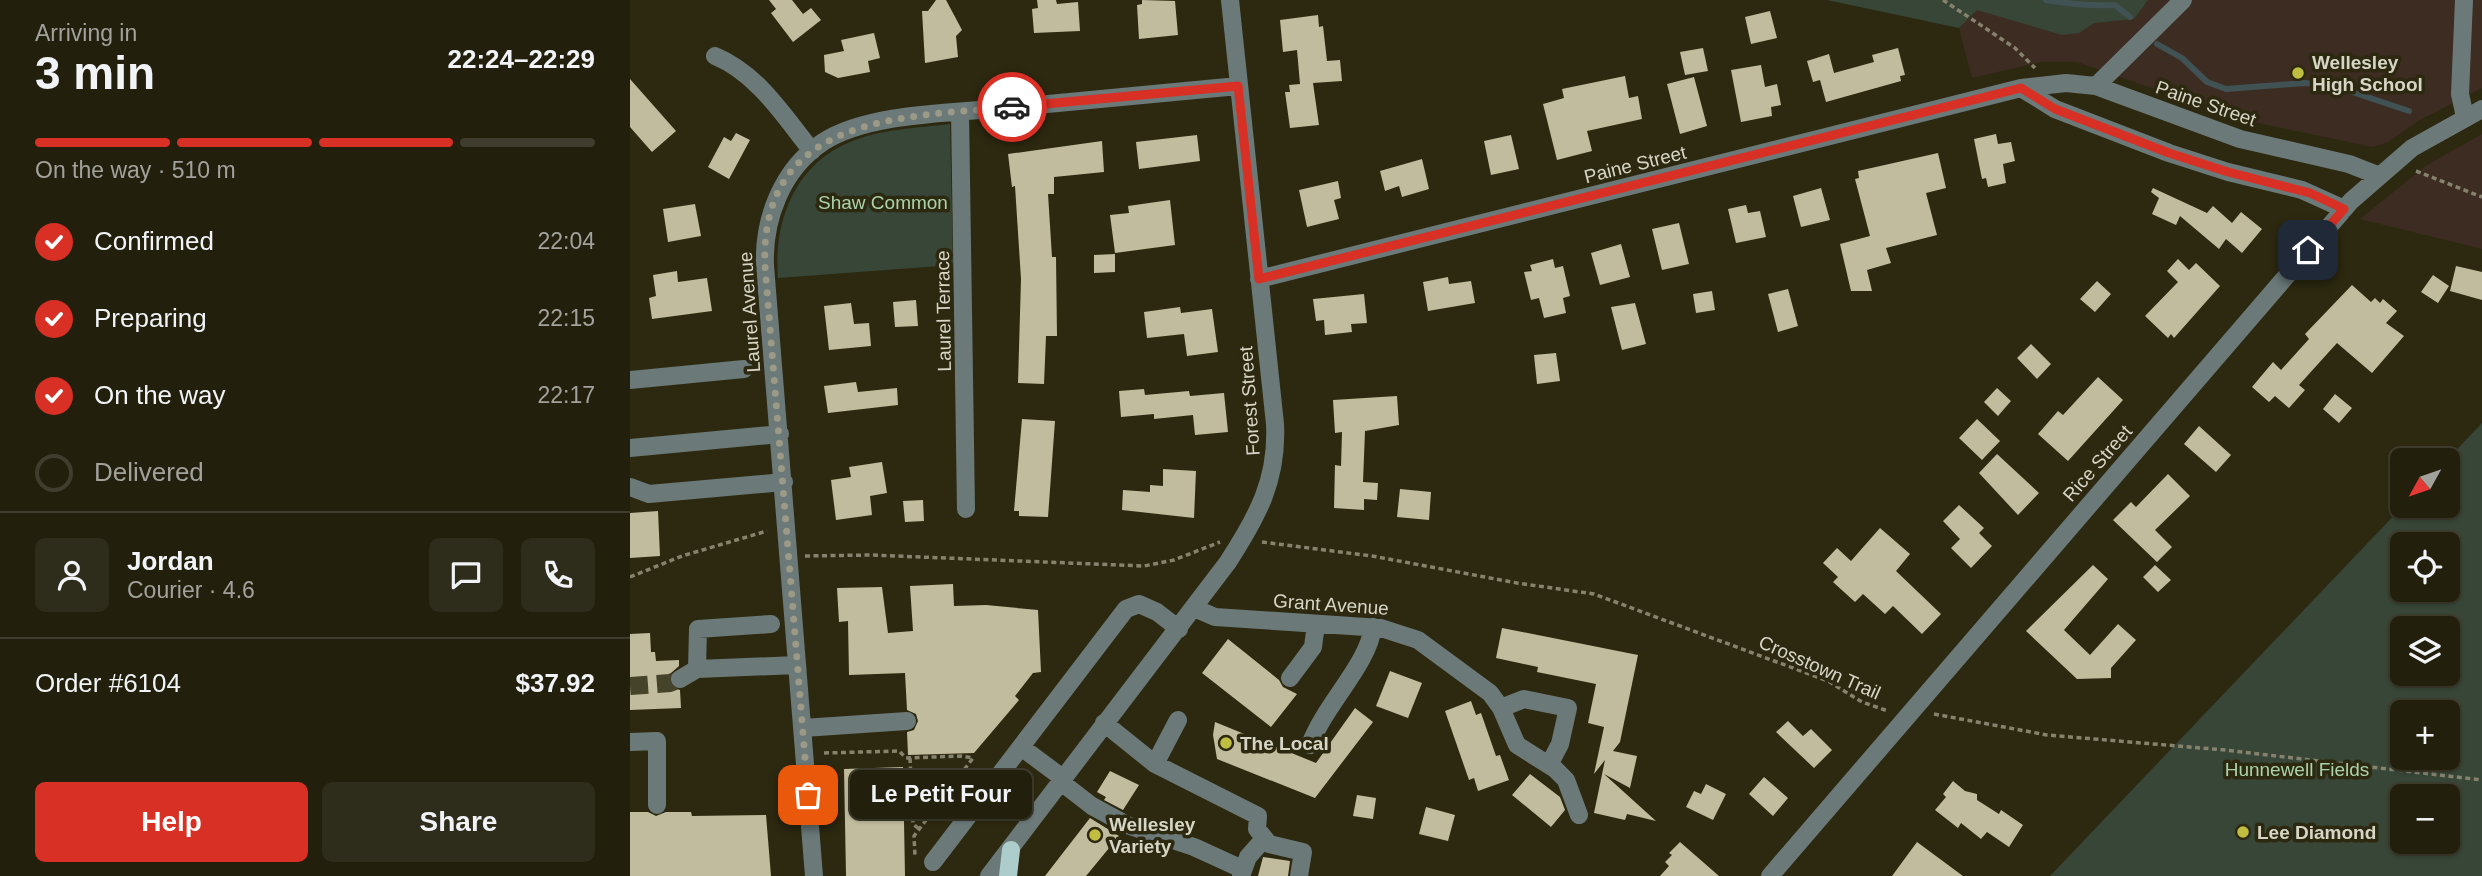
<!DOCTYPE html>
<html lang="en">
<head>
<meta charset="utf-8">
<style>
  body { margin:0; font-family:Arial,sans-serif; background:#2e2c1a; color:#f1f3f6; height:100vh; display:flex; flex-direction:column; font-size:26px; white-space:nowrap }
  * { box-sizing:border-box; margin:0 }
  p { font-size:23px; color:#a2a29d }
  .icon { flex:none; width:38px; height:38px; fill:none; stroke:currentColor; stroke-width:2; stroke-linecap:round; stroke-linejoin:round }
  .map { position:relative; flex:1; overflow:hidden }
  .drawer { display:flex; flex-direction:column; background:#221f0c; width:630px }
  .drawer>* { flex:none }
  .needle { width:46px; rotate:230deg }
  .controls { position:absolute; left:1760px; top:448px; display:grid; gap:14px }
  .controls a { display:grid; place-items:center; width:70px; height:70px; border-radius:10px; background:#221f0c; box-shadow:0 2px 5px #0004,0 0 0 2px #3f3d2d; font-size:35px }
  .pin { position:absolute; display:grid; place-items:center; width:60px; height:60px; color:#fff; margin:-30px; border-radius:14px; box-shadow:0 4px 10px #0006 }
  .courier { position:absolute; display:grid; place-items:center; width:70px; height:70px; margin:-35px; border:5px solid #d93025; border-radius:50%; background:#fff; color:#222; box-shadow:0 2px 9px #0007 }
  .bubble { position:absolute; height:49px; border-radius:10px; background:#221f0c; box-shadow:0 2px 5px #0004,0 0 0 2px #3f3d2d; font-size:23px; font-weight:600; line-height:49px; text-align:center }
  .overview em { font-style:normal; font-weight:600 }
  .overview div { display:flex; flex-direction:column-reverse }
  .overview { display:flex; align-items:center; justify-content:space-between; height:119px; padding:0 35px }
  h1 { font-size:46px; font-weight:600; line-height:52px }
  .bar { display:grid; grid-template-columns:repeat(4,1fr); gap:10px 7px; align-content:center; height:84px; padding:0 35px }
  .bar i { height:9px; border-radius:5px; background:#3f3d2d }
  .bar .current { background:#d93025 }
  .bar p { grid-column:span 4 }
  .line { display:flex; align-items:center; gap:18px; padding:0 35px; border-top:2px solid #3f3d2d }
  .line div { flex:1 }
  .round { display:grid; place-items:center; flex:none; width:74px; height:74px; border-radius:10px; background:#2e2c1a }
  ol { padding:0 35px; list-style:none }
  li { display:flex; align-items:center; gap:21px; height:77px }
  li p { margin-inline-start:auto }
  li .icon { padding:7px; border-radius:50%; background:#d93025; color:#fff; stroke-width:4 }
  li:last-child { color:#a2a29d }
  li i { width:38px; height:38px; border:4px solid #3f3d2d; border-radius:50% }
  .cta { display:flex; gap:14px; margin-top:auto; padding:14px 35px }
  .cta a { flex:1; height:80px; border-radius:10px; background:#d93025; color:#fff; font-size:28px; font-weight:600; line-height:80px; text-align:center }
  .cta a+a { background:#2e2c1a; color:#f1f3f6 }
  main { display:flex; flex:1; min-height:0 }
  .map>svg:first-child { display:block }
  .education { fill:#3c2c22 }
  .green { fill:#374637; fill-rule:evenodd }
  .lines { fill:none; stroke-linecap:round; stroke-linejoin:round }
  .stream { stroke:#405253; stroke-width:6 }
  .building { fill:#c1bc9e }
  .minor-tunnel { stroke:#46432b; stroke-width:18; stroke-dasharray:18 9; stroke-linecap:butt }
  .path { stroke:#85826e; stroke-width:3.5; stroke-dasharray:5 3.5; stroke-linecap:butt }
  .minor { stroke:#6b7a79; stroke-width:18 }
  .major { stroke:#accdcb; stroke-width:18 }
  .done { stroke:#9c9986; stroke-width:7; stroke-dasharray:0 12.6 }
  .route { stroke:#d93025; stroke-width:9 }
  .poi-dot { fill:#c0be40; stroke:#2d2910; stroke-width:2.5 }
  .labels { text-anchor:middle; stroke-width:7; stroke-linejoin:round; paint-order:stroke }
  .poi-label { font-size:19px; font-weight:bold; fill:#d7d5c6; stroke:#2d2910; text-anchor:start }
  .street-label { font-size:19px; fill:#d7d5c6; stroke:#2d2910 }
  .park-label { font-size:19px; fill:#aad3ab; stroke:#2d2910 }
</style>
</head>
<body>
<main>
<section class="drawer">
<div class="overview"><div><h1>3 min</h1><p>Arriving in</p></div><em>22:24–22:29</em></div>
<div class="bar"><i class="current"></i><i class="current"></i><i class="current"></i><i></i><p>On the way · 510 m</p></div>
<ol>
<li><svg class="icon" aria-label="check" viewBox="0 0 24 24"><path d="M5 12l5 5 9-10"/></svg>Confirmed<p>22:04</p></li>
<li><svg class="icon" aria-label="check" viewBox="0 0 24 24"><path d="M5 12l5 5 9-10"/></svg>Preparing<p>22:15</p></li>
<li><svg class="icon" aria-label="check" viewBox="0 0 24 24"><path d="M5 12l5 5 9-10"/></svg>On the way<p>22:17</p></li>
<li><i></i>Delivered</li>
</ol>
<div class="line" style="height:126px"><a class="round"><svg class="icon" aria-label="person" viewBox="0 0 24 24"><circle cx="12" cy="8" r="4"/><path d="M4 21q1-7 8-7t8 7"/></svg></a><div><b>Jordan</b><p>Courier · 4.6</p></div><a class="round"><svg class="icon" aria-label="chat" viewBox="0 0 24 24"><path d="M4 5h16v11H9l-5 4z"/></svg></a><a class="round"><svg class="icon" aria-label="phone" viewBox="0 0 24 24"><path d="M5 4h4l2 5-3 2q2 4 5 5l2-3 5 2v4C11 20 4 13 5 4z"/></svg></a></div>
<div class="line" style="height:91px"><div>Order #6104</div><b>$37.92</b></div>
<div class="cta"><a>Help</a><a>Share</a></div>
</section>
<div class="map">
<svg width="1852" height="876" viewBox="0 0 1852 876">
  <rect width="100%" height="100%" fill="#2d2910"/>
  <path class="education" d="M1357 0H1852V88L1788 121 1758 142 1743 147 1613 120 1447 62H1410L1342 78 1329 28Z
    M1852 134V249L1730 219 1797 165Z"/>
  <path class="green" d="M1197 0H1518L1504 19 1464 23 1449 33 1432 35 1347 10 1329 28Z
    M320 124 323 265 148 278C143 222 165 164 220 142 251 129 287 128 320 124Z
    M1852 423V876H1420L1773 506H1818L1817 460ZM1818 544V590H1773V544ZM1773 628H1818V674H1773ZM1773 712H1818V758H1773ZM1773 796H1818V842H1773Z"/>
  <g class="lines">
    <path class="stream" d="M1416 0C1439 4 1461 6 1485 5L1500 17
      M1527 44 1552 58 1577 82 1596 89 1674 83 1701 85 1779 111"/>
  </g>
  <path class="building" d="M139 0H162L173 14 181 8 191 20 163 42 141 13 146 9Z
    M306 0H316L332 30 326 36 328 57 295 63 292 11H298Z
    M407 0H426L427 4 448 2 450 31 404 33 402 9 408 8Z
    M512 0 545 1 548 35 509 39 507 5 512 4Z
    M1140 11 1147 38 1121 44 1115 17Z
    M688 15 689 27 693 26 697 61 710 60 712 81 683 83 689 125 660 128 655 92H660L659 85 670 84 667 50 653 52 650 20Z
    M244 33 250 58 238 61 240 72 208 78 195 72 194 55 214 51 211 40Z
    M1073 48 1078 71 1055 75 1050 52Z
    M1268 48 1275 75 1270 76 1271 81 1196 102 1190 80 1183 82 1177 61 1199 54 1204 73 1244 62 1242 55Z
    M1131 65 1135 87 1147 84 1151 105 1141 107 1142 116 1111 122 1101 70Z
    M995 76 999 98 1008 96 1012 119 957 131 962 151 927 160 913 104 934 98 932 89Z
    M1064 77 1077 126 1050 134 1037 84Z
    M0 79 46 131 22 152 0 127Z
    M106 133 120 140 99 179 78 167 94 137 101 141Z
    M1366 134 1368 144 1381 142 1385 161 1373 164 1376 183 1358 187 1356 178 1352 179 1344 139Z
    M567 135 570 161 509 169 506 142Z
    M881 135 889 169 861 175 854 141Z
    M472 141 474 172 424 177V194H418L422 257H426L427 336H416L414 384 388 383 391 279 385 186 382 187 378 154Z
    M1308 153 1316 188 1296 193 1307 235 1256 248 1261 263 1237 270 1242 291H1221L1210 244 1240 236 1225 179 1229 178 1228 171Z
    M792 159 799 189 772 197 769 186 755 191 750 171Z
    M708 181 711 198 704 200 709 219 677 227 669 190Z
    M1191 188 1200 220 1171 227 1163 196Z
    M1523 188 1577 213 1583 206 1602 223 1611 212 1632 229 1612 253 1596 239 1589 249 1550 216 1546 225 1522 214 1529 198 1521 192Z
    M540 200 545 245 485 253 480 215 499 213 498 206Z
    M65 204 71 236 38 242 33 209Z
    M1116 205 1118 213 1130 211 1136 237 1106 243 1098 209Z
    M1049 223 1059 264 1032 270 1022 229Z
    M991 244 1000 277 970 285 961 253Z
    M485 254V272L464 273V255Z
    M923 259 925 268 933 266 940 296 933 298 936 313 914 318 909 298 901 300 894 272 902 271 900 265Z
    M1548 259 1559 270 1566 263 1590 286 1544 338 1541 334 1538 338 1515 316 1548 282 1537 271Z
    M1826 266 1852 272V300L1820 291Z
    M47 271 48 282 77 278 82 311 22 319 19 298 26 296 23 275Z
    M1803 275 1819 286 1808 303 1791 292Z
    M818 277 819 284 841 281 845 303 798 311 793 282Z
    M1467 281 1481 294 1465 312 1450 299Z
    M1722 285 1741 302 1745 298 1750 303 1753 299 1767 311 1756 323 1774 336 1742 373 1707 343 1669 385 1675 390 1659 408 1645 396 1639 402 1622 387 1643 362 1651 370 1679 339 1675 334Z
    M1158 289 1168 326 1148 332 1138 294Z
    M1082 291 1085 310 1066 313 1063 294Z
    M734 294 737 323 721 324 722 332 695 335 694 320 686 321 683 299Z
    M286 300 288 326 265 327 263 302Z
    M221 303 224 324 239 323 241 346 199 350 194 306Z
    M1005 303 1016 344 992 350 981 307Z
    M550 307 551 313 582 309 588 352 557 356 554 334 517 338 514 312Z
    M1401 344 1421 364 1407 379 1387 358Z
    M926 353 930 381 907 384 904 355Z
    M1468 377 1493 400 1438 461 1408 434 1428 411 1433 415Z
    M226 382 228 392 267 388 268 405 198 413 194 386Z
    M1367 388 1381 401 1368 416 1354 402Z
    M514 389 515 395 559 391 560 396 594 393 598 432 565 435 563 415 524 419V414L491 417 489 391Z
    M1705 394 1722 408 1709 423 1693 409Z
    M767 396 769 425 735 431 733 482 748 483 747 500 734 499V510L704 508 705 465 711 466 712 432 705 433 703 400Z
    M392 419 425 421 418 517 389 516V511H384Z
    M1347 419 1370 441 1352 460 1329 438Z
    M1569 426 1601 455 1586 472 1554 444Z
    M1367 454 1409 493 1388 515 1349 473Z
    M252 462 257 493 240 496 242 515 206 520 201 480 221 477 219 467Z
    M533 469 566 471 564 518 492 510 493 490 520 492V485L533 486Z
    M1538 474 1560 496 1525 530 1542 547 1527 562 1483 520 1501 502 1506 507Z
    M770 489 801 492 799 520 767 517Z
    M293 500 294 521 275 522 273 501Z
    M1329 505 1354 528 1349 533 1362 546 1341 568 1321 548 1330 539 1313 521Z
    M28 511 30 556 0 558V513Z
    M1250 528 1280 554 1266 571 1311 614 1292 634 1263 606 1255 614 1233 594 1225 602 1203 582 1208 577 1193 563 1207 548 1221 561Z
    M1463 565 1478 579 1434 630 1460 655 1488 624 1506 640 1481 668V678L1447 679 1396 631Z
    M1525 565 1541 580 1528 592 1513 577Z
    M323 584 324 606 356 605 408 610 411 672 403 673 385 696 389 700 344 753 278 755 277 732 284 730 288 721 286 714 277 710 275 673 219 675 218 621 209 622 207 588 252 587 258 633 283 631 280 586Z
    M872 628 1008 655 990 742 983 751 1007 756 1000 788 974 774 1026 821 997 814 995 820 964 813 975 760 964 774 974 727 958 723 966 684 907 672 908 667 866 658Z
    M20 633 21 652H25L26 661 49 660V666L41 673 39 680 44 688 50 690 51 708 0 710V634Z
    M598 639 649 680 653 687 667 694 641 727 572 673Z
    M760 671 792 683 778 718 746 706Z
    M841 701 846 715 851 713 866 756 870 755 879 780 848 791 844 778 839 780 815 711Z
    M725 708 743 722 685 798 587 759 583 735 585 722 686 763Z
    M1158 721 1173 736 1181 729 1202 750 1184 768 1146 732Z
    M273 767 275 876H216L214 769Z
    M480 771 509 785 493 810 474 800 476 797 467 792Z
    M900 774 930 797 935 810 921 827 882 795Z
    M1134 777 1158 798 1143 816 1119 794Z
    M1323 781 1335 791 1347 794V800L1369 814 1371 810 1393 825 1379 847 1357 832 1351 839 1331 823 1328 828 1305 810 1316 797 1313 794Z
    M1076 784 1096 794 1083 820 1056 807 1064 791 1071 794Z
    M727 795 746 798 743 819 723 816Z
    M796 807 825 815 818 841 789 834Z
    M0 812H18L26 816 36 812H61L62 816 136 815 141 876H0Z
    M460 818 489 836 456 876H415Z
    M1050 842 1089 876H1030L1039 866 1035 862 1042 855 1039 853Z
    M1287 842 1333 876H1262Z
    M633 857 660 861 658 876H628Z"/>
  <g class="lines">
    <path class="minor-tunnel" d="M0 686 40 683 50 679"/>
    <path class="path" d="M1313 0 1385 48 1405 68
      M1786 171 1852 197
      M632 542 742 556 887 583 964 594 1198 681 1232 702 1258 711
      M175 556 241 555 514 566 544 560 590 542
      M0 577 52 556 137 531
      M1304 714 1417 735 1595 750 1852 780
      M194 753 269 751 276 758 331 756 343 758 284 836 285 856
      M280 758 283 824 289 829"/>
    <path class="minor" d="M1834 0 1830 94 1835 117
      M85 56C128 74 153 115 182 151
      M1466 86 1553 0
      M1391 88 1425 109 1539 153 1598 172 1672 190 1714 209
      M330 112 336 509
      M629 279 1391 88 1436 83 1466 86 1610 139 1719 164 1747 175
      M0 380 114 369
      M0 448 150 434
      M0 487 19 494 154 482
      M564 608 585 617 751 628 788 640 860 693 871 708 887 745 925 769 936 780 949 815
      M67 669 68 629 141 624
      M660 678 683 647 686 624
      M50 679 67 669 167 665
      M871 708 894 699 938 708 930 744 919 765
      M474 723 525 764 628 816 627 829 639 844 673 852 669 876
      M173 728 277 721
      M0 742 27 741V805
      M680 745C695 704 738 665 743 627
      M391 747 434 779
      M525 764 548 720
      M431 782 462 806 497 825 564 847 612 869
      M303 862 496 609 509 604 527 612 549 629
      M184 876 135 266C133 219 152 169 193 142 238 113 322 113 375 108 452 101 530 94 608 86
      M359 876 598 562C627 517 648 480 645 424L600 0
      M611 876 618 857 633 840
      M1140 876 1721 201 1782 148 1852 109"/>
    <path class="major" d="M378 876 381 850"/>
  </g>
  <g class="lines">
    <path class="done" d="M178 795 135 266C129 115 271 117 382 107"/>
    <path class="route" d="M382 107 608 86 629 279 1391 88 1425 109 1539 153 1598 172 1680 193 1714 209 1678 250"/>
  </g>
  <g class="poi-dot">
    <circle cx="1668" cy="73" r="7"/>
    <circle cx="596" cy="743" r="7"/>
    <circle cx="1613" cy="832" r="7"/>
    <circle cx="465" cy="835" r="7"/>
  </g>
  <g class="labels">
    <g class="poi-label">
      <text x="1682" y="69">Wellesley<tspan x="1682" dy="22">High School</tspan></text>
      <text x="610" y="750">The Local</text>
      <text x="479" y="831">Wellesley<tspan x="479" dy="22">Variety</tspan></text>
      <text x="1627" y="839">Lee Diamond</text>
    </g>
    <g class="street-label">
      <text transform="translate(1576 103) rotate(19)" y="7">Paine Street</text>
      <text transform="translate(1005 164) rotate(-14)" y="7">Paine Street</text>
      <text transform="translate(313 311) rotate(-91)" y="7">Laurel Terrace</text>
      <text transform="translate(119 312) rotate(-94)" y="7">Laurel Avenue</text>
      <text transform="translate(619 401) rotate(-94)" y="7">Forest Street</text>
      <text transform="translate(1467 463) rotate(-49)" y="7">Rice Street</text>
      <text transform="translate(701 604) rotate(4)" y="7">Grant Avenue</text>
      <text transform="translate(1190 667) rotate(24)" y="7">Crosstown Trail</text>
    </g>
    <g class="park-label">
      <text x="253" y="209">Shaw Common</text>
      <text x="1667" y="776">Hunnewell Fields</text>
    </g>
  </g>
</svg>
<div class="controls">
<a><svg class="needle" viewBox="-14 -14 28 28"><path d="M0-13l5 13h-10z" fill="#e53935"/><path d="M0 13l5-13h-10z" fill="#a2a29d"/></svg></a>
<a><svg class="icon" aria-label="locate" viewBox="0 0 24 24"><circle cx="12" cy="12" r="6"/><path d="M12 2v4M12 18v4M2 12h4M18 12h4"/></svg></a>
<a><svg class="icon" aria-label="layers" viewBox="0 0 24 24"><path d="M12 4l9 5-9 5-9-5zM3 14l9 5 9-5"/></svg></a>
<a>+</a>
<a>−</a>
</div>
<div class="pin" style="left:178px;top:795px;background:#ea580c"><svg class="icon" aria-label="bag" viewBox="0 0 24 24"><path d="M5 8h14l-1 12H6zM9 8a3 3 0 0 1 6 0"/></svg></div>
<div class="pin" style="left:1678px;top:250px;background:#1f2937"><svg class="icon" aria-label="home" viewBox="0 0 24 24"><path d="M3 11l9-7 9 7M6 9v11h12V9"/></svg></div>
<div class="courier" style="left:382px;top:107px"><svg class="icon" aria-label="car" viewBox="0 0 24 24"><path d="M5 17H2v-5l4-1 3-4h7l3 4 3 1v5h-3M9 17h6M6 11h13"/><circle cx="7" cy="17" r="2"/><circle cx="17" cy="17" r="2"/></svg></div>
<div class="bubble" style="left:220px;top:770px;width:182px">Le Petit Four</div>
</div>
</main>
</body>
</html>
